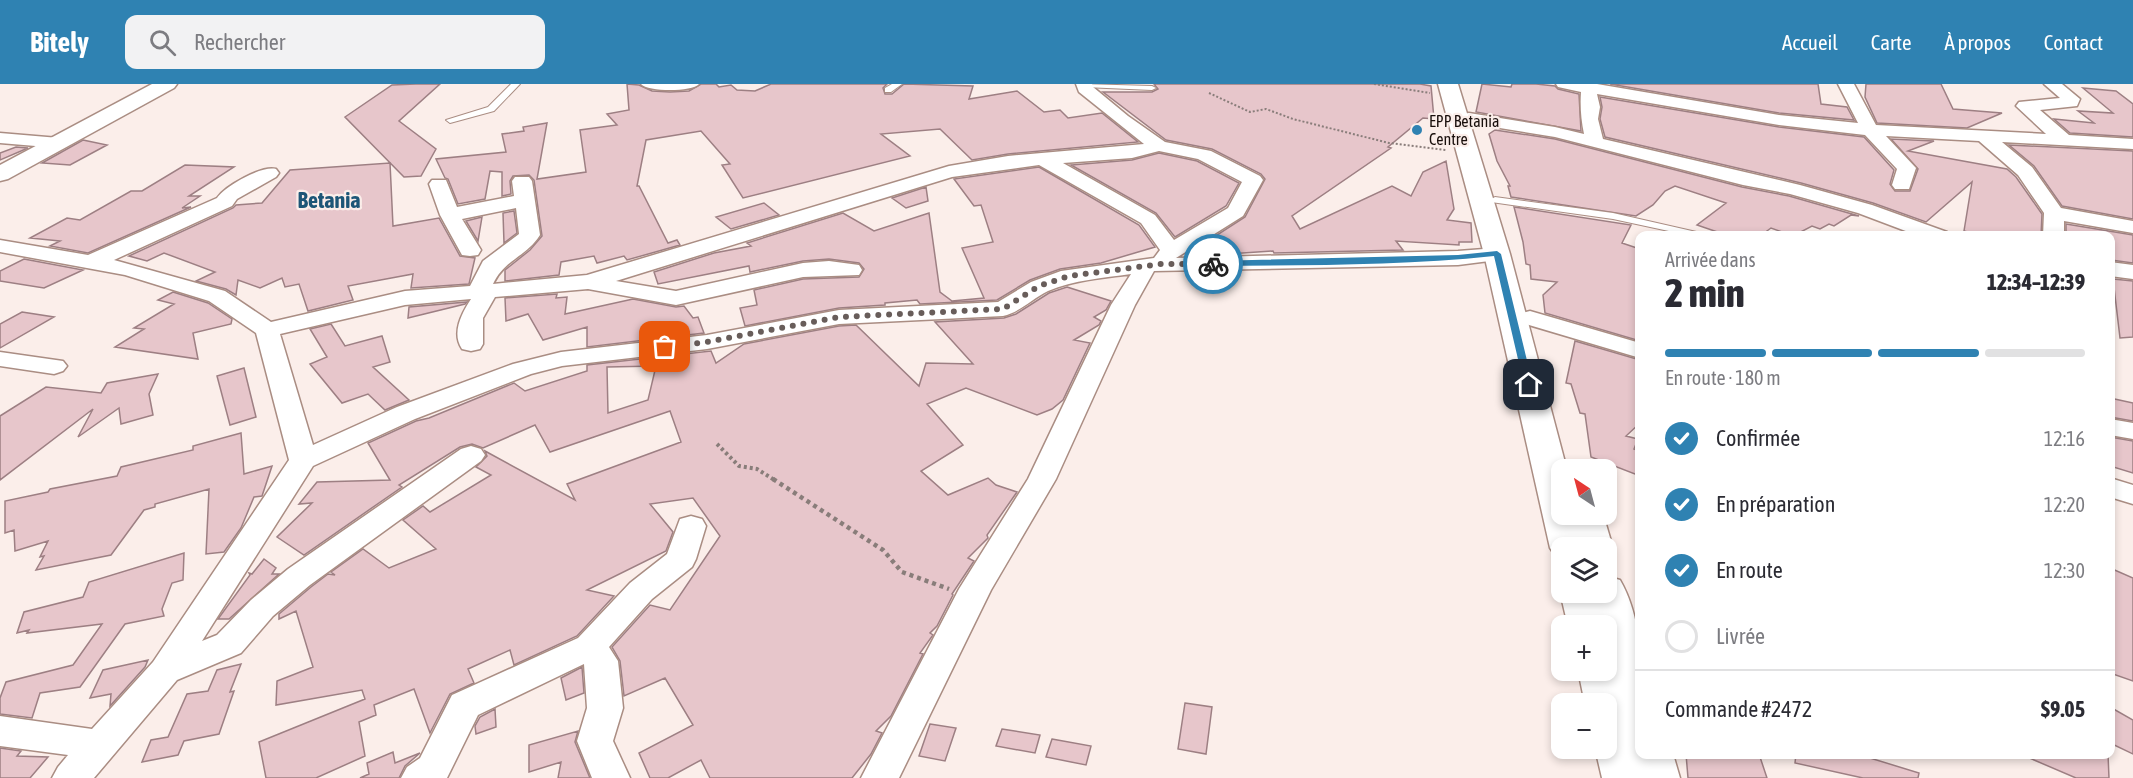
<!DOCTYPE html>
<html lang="fr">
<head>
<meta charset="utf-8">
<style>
  body { margin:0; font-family:"Asap Condensed",sans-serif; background:#f2f2f3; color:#2b2b33; height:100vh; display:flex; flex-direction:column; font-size:22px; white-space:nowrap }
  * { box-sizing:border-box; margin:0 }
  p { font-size:20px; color:#7c7c81 }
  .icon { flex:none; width:33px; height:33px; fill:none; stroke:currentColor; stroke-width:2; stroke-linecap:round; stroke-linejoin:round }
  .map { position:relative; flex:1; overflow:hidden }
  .panel { position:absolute; left:1635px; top:147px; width:480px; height:528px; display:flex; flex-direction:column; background:#fff; border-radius:12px; box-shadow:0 3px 9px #0003 }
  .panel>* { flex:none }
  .needle { width:39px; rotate:324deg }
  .tools { position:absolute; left:1551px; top:375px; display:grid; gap:12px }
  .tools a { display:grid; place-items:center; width:66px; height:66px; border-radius:12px; background:#fff; box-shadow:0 3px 9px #0003; font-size:30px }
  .pin { position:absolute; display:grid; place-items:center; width:51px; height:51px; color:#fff; margin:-26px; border-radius:12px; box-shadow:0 3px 9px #0006 }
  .courier { position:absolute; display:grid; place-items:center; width:60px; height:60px; margin:-30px; border:4px solid #2f82b2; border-radius:50%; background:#fff; color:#222; box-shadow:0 2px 8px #0007 }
  .summary em { font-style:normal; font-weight:800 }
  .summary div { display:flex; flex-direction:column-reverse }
  .summary { display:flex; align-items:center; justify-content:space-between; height:102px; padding:0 30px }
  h1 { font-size:39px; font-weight:800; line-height:45px }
  .bar { display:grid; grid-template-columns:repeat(4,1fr); gap:9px 6px; align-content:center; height:72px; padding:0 30px }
  .bar i { height:8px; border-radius:4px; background:#e1e1e2 }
  .bar .on { background:#2f82b2 }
  .bar p { grid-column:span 4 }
  .line { display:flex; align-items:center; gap:15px; padding:0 30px; border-top:2px solid #e1e1e2 }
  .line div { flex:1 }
  ol { padding:0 30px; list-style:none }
  li { display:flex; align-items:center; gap:18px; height:66px }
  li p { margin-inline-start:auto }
  li .icon { padding:6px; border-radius:50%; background:#2f82b2; color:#fff; stroke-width:4 }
  li:last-child { color:#7c7c81 }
  li i { width:33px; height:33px; border:3px solid #e1e1e2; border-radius:50% }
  header { display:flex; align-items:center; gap:36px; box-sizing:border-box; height:84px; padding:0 30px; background:#2f82b2; color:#fff }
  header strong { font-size:28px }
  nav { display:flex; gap:33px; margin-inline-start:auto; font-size:21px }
  .search { width:420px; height:54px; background:#f2f2f3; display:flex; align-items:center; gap:15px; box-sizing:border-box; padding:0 21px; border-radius:12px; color:#7c7c81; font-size:22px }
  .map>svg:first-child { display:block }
  .building { fill:#e7c6cb; stroke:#9d7f83; stroke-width:1.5; fill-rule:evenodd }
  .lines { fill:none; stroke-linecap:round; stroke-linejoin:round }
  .service-casing { stroke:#aa8d83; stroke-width:2 }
  .minor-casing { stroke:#aa8d83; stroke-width:3 }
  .tertiary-casing { stroke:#aa8d83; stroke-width:3 }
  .secondary-casing { stroke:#aa8d83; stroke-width:3 }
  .path-far2 { stroke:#897d7a; stroke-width:2; stroke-dasharray:2 2; stroke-linecap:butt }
  .path-far1 { stroke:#897d7a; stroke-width:4; stroke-dasharray:3 3; stroke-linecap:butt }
  .path { stroke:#897d7a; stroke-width:4.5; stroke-dasharray:4 4; stroke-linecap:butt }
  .service { fill:#fff; fill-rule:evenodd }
  .minor { fill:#fff; fill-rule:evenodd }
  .tertiary { fill:#fff; fill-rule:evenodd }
  .secondary { fill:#fff; fill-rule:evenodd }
  .route { fill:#2f82b2 }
  .done { stroke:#685d5a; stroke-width:6; stroke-dasharray:0 10.8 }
  .poi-dot { fill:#2f82b2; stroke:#fbeeea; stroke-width:2 }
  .labels { text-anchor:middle; stroke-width:4.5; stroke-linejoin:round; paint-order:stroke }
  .far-poi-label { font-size:16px; fill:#190f0c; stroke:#fbeeea; text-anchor:start }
  .far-district-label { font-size:22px; font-weight:bold; fill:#1d5677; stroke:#fbeeea }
</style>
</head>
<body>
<header>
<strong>Bitely</strong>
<div class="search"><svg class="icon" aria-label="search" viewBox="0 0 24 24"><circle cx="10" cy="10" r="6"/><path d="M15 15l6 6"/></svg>Rechercher</div>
<nav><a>Accueil</a><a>Carte</a><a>À propos</a><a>Contact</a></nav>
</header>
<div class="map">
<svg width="2133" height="694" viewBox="0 0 2133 694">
  <rect width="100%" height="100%" fill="#fbeeea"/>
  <path class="building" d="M416 0H440L399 37 436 65 421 92 404 93 345 33 392 1Z
    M627 0 639 1 652 7 670 8 689 7 701 0H716L719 3 731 1 737 6 755 7 771 0H887L883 4 885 10H892L904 0 973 2 969 15 1017 7 1044 28 1060 26 1068 34 1102 29 1138 58 1008 70 972 76 940 45 881 50 910 72 743 114 722 81 730 80 701 47 646 56 637 102H639L668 159 677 156 680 161 627 176 624 172 597 179 594 172 561 178 559 191 505 197V186L530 166 542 152 534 96 529 91 513 92 510 97 511 110 502 112V88L490 87 485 115 458 120 448 95 445 94 436 75 506 68 502 50 524 47 523 43 547 39 537 95 586 88 580 46 617 41 607 30 629 26Z
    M1154 0H1420L1431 2 1434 35 1423 34 1388 63 1391 64 1292 132 1300 145 1392 102 1411 112 1423 88 1446 77 1454 125 1447 136 1471 139 1472 158H1459V161L1396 157 1403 166 1274 169 1273 167 1228 170 1225 168 1215 170 1203 160 1245 133 1265 95 1261 90 1212 65 1166 56 1103 8H1152L1158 5Z
    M1482 0 1511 3 1512 0H1536L1555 2 1558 5 1579 10 1581 47 1476 28Z
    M1610 0H1818L1821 20 1847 23 1854 36 1779 29Z
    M1866 0H1941L1953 25 2002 29 1967 44 1877 39 1865 13Z
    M2083 4 2116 7 2133 20V53L2070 49 2054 35 2094 39 2078 27 2113 29Z
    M1600 13 1779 43 1864 53 1894 86 1890 100 1895 107H1910L1918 85 1891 55 1934 57 1908 67 2007 85 2016 93 2042 130 2041 152H1982L1964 147 1972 98 1926 138 1873 119 1801 99 1605 53 1600 35 1602 23Z
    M1495 46 1555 55 1742 103 1789 112 1859 132 1851 131 1834 142 1829 140 1820 145 1812 142 1793 152 1771 144 1760 152H1729L1697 141 1726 119 1675 102 1665 107 1653 121 1636 132 1511 113 1508 102H1510L1497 77 1489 50Z
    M83 56 107 61 70 81 42 79Z
    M2009 61 2133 67V135L2062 122 2034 82Z
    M16 63 28 64 0 76V69Z
    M1159 69 1197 77 1239 99 1226 122 1175 153 1156 129 1071 81 1132 76Z
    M390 79 393 142 439 134 460 172 475 174 469 200 411 204 413 190 348 202 353 216 308 227 299 200 285 203 282 194 260 204 238 196 236 211 226 205 196 197 215 188 164 169 147 177 129 172 233 124 236 121 262 119 290 86Z
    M185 81 234 83 189 112H200L182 124 191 123 88 169 50 162 60 157 30 154 67 134 80 136 131 107H142Z
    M1039 83 1139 141 1155 163 1101 179 1060 185 1030 196 997 216 920 220 917 216 885 219V221L839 224 745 242 740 224 757 221 754 206 803 195 859 193 864 185 859 179 829 175 803 177 750 188 749 182 658 200 654 188 714 169 751 162 747 159 843 129 874 147 929 129 940 208 952 217 984 214 962 164 993 158 981 121 974 122 954 95Z
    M926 103 928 117 906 124 892 114Z
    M764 119 779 131 731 145 716 133Z
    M1514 123 1631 141 1622 159 1640 165V257L1545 229 1543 211 1557 198 1531 195 1530 181 1526 180 1523 158Z
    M514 127 517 149 504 159 503 129Z
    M482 133 478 157 466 137Z
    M2066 140 2133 151V179L2111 176 2110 152H2066Z
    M24 175 83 186 44 204 0 197V187Z
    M2113 195 2133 197V253L2120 254Z
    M1067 203 1111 217 1106 226 1094 233 1101 237 1099 241 1074 256 1090 259 1063 316 1052 325 1037 331 966 304 927 320 963 361 921 387 948 411 988 394 996 401 1017 408 987 451 988 454 968 474 974 477 952 510 953 511 937 542 930 549 933 551 920 569 923 570 891 632 876 647 882 649 871 670 852 694H710L701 676 668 694H650L639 669 693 641 665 594 624 612 620 577 612 563 650 521 670 526 720 452 693 414 650 420 673 448 666 467 587 506 614 512 577 552 514 581 510 566 468 585 474 599 450 610 430 649 414 605 374 621 376 631 359 638 365 672 316 694H266L259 658 365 615 362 606 276 621 277 597 313 583 296 527 279 535V530L311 503 328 490 335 491 331 488 363 465 389 484 436 465 403 436 423 422 430 428 491 391 476 383 487 372 485 367 575 416 567 400 681 358 670 327 550 368 535 341 483 364 472 360 460 363 399 401 402 403 304 471 277 453 312 419 299 420 317 398 390 396 368 359 416 337 429 334 514 299 525 307 587 287V281L711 267 716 279 744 260 839 242 856 241 919 302 926 279 973 280 935 238 1004 234 1016 230 1049 209ZM656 282 648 316 608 329 607 283Z
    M173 208 208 219 232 235 231 240 193 249 198 275 115 263 144 245 134 244 174 220 158 216Z
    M557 210 556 214 567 213 565 230 633 215 676 223 684 222 693 234 698 233 704 249 587 263V243L543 256 528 230 506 237 505 214Z
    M467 218 465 220 408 234 409 223Z
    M22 228 54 233 0 264V240Z
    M331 240 345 262 382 252 390 278 373 283 409 316 385 326 368 310 342 319 310 280 327 273 310 245Z
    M1575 257 1640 276V339L1626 352 1638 355 1634 365 1640 367V392L1591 373 1585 330 1580 329 1571 300 1566 299Z
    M244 284 256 333 230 341 217 292Z
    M158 290 149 310 153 331 121 340 119 324 78 353 93 325 0 396V332L46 303 101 309 107 299Z
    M2110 314 2133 319V337L2110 333Z
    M241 349 244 390 272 382 262 412 254 413 241 444 224 468 206 470 209 405 155 420V423L144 426 111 471 36 486 44 472 40 473 48 457 15 467 14 446 5 449V417L48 408 50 405 117 392 121 383 193 366V362Z
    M2110 353 2133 357V389L2110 382Z
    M184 469 183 496 172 499 162 525 164 532 125 540 80 603 40 609 32 634 0 630V614L6 598 73 581 102 540 27 549 29 546 17 549 24 528 83 513 89 498Z
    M264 475 276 484 272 490H279L229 535H218L250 491 249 489 252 490Z
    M2110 484 2133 494V597L2110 589Z
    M148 576 145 583 110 622 111 610 90 614 103 586Z
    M241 580 230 608 234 607 219 650 184 657 178 671 142 678 151 656 168 653 187 610 208 607 217 586Z
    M582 583 584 609 566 616 561 594Z
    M1185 619 1212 623 1206 670 1178 665Z
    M2110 623 2133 636V670L2110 659Z
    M495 625 496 643 476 650 475 642 480 633Z
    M930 640 956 644 945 677 919 672Z
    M1002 645 1040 651 1035 669 996 662Z
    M578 647 575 658 590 694H558L561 678 529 688V661Z
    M1052 655 1091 662 1086 681 1046 673Z
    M0 664 21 667 17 672 48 673 30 694H0Z
    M393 668 395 679 420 669 405 682 399 694H360L369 690 367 679Z
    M1686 670H1759L1767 694H1688Z
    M1796 670H1857L1919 689 1918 694H1863L1795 679Z
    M2020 670H2108L2109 694H2076Z"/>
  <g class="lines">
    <defs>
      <path id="service" d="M511 0H520L494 27 450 39 446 36 488 23Z
        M892 0H902L891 8H885V4Z
        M1081 0 1152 2 1156 4 1152 6 1084 3Z
        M1495 113 1613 129 1714 152H1692L1613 135 1491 118 1490 116Z"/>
      <path id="minor" d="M641 0H699C692 8 648 8 641 0Z
        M1076 0H1092L1093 3 1128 32 1165 58 1211 67 1260 92 1263 96 1243 132 1176 174 1458 167 1497 164 1505 165 1508 170 1505 175 1458 181 1154 187 1135 221 1056 395 991 506 899 694H861L959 505 1028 395 1111 221 1131 190C1103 194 1074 196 1048 207 1032 215 1020 228 1003 232L839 240 707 265 562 282 531 290 415 335 313 382 202 557 217 551 251 516 288 485 461 365 471 362 481 365 485 371 481 377 310 501 273 532 241 569 177 596 94 694H52L58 683 68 671 0 662V632L92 645 153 578 289 376 256 249 209 217 125 191 0 168V156L88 171 217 114C225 102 262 81 276 85L279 89 276 93 237 115 232 122 114 176 225 207 271 238 405 207 470 202 483 177 519 150 516 124 462 135 481 166 478 171 470 172 462 171 440 131 429 100 432 96H446L457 123 514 112 512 97 515 93H529L532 97 540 151C526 173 505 175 493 200L587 191 949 82 1008 72 1144 60 1079 8ZM1159 67 1198 75 1242 98 1228 124 1174 156 1155 131 1063 79 1132 74ZM1039 81 1141 139 1160 166 1154 174 1061 187 1031 198 998 218 839 226 707 251 561 268 513 280 397 323 313 361 280 250 405 221 471 215C462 229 451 249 462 265L471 267 480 265 483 260V234L495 213 588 205 676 221 803 193 859 191 862 186 859 181 829 177 803 179 676 207 616 197 952 93Z
        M1556 0H1597L1779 31 1858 39 1838 0H1854L1876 41 2046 50 2016 22 2019 18 2060 14 2044 0H2062L2080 15 2077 22 2040 26 2069 51 2133 55V65L2002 58 2032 83 2061 124 2133 137V149L2064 137V152H2043L2044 129 2018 91 1979 57 1886 52 1916 84 1909 105H1895L1892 101 1897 85 1865 51 1779 41 1597 10 1600 23 1598 35 1603 55 1800 101 1872 121 1947 148 1950 152H1919L1858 129 1790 110 1743 101 1555 53 1469 39 1463 38 1460 34 1463 30 1469 29 1555 43 1584 50C1581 36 1580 21 1581 8L1558 3Z
        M0 49 59 54 65 55 68 59 65 63 59 64 0 59Z
        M2110 178 2133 181V195L2110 192Z
        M1530 227 1640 259V274L1522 239 1518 234 1522 229Z
        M0 268 63 277 67 282 63 287 54 290 0 282Z
        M2110 335 2133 339V355L2110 351Z
        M2110 394 2133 401V420L2110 413Z
        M691 432 702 435 706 442 696 475 692 483 652 515 609 563 618 577 623 624 613 657 630 694H592L577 657 587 624 584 580 478 631 447 694H401L407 683 420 674 452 611 578 554 630 499 667 470 680 435Z"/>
      <path id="tertiary" d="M152 0H177L174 4 8 95 0 97V81Z"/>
      <path id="secondary" d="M1438 0H1458L1510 170 1567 386H1562V430H1603L1613 464 1607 473 1606 464H1562V475L1556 473 1550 464 1484 170Z
        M1606 492 1620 496C1646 541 1640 596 1640 646L1635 645 1640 655V670H1673L1680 694H1602L1595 664H1606V620H1585L1578 586H1606V542H1568L1560 508H1606Z"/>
    </defs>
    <use href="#service" class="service-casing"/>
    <use href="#minor" class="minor-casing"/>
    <use href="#tertiary" class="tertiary-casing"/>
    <use href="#secondary" class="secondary-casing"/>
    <path class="path-far2" d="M1374 0 1430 9
      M1209 9 1250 28 1266 25 1293 35 1389 59 1446 66"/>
    <path class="path-far1" d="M717 360 739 382 757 385 776 397"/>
    <path class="path" d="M773 395 883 466 902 488 949 505"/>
    <use href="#service" class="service"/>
    <use href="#minor" class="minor"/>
    <use href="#tertiary" class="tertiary"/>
    <use href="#secondary" class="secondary"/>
  </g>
  <path class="route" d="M1497 167 1501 170 1533 301 1529 304 1524 301 1494 172C1401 182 1306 181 1213 182L1209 180 1213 177 1458 171Z"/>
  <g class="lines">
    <path class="done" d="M665 263 707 258 839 233 1003 225 1039 202 1069 192 1161 180H1213"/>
  </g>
  <circle class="poi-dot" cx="1417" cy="46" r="6"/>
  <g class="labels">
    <g class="far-poi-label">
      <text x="1429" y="43">EPP Betania<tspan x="1429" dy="18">Centre</tspan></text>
    </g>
    <g class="far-district-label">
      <text x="329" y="124">Betania</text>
    </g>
  </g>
</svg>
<div class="tools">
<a><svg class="needle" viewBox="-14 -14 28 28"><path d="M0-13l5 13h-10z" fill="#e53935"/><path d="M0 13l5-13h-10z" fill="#7c7c81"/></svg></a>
<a><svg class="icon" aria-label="layers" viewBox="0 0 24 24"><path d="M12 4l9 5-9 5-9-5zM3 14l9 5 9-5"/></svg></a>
<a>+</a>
<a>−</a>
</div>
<div class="pin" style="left:665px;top:263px;background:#ea580c"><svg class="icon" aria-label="bag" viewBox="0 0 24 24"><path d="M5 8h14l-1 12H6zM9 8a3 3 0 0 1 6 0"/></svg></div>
<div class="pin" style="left:1529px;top:301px;background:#1f2937"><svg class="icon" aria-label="home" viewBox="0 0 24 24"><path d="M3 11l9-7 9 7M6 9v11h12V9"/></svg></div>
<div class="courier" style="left:1213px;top:180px"><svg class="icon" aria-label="bike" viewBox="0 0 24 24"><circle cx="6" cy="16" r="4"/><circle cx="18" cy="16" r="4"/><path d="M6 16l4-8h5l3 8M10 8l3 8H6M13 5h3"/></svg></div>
<section class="panel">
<div class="summary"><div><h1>2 min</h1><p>Arrivée dans</p></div><em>12:34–12:39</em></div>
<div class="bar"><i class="on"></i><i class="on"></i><i class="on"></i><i></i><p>En route · 180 m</p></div>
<ol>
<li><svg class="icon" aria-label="check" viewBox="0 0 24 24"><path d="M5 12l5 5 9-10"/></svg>Confirmée<p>12:16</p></li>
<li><svg class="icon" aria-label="check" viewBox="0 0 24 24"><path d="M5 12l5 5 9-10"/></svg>En préparation<p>12:20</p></li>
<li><svg class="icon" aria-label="check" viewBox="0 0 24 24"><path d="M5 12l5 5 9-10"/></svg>En route<p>12:30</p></li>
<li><i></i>Livrée</li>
</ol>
<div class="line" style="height:78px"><div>Commande #2472</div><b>$9.05</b></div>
</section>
</div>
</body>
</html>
